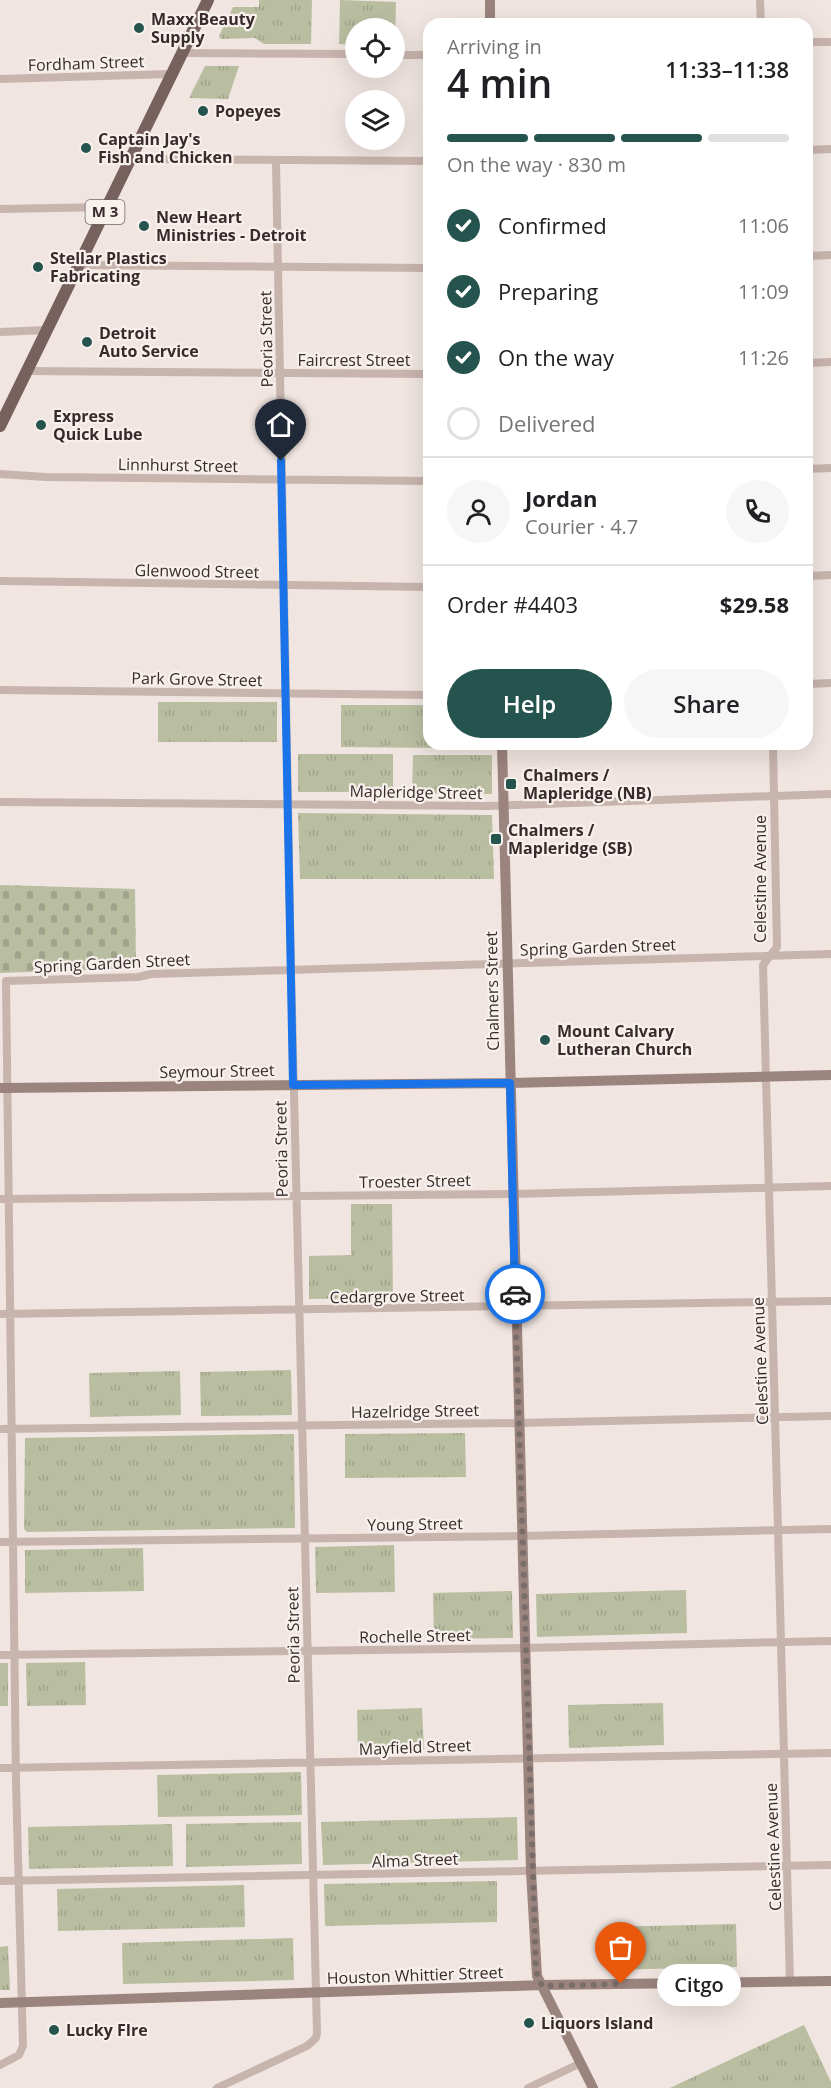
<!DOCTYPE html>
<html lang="en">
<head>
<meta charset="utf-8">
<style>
  body { margin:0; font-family:"Open Sans",sans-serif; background:#f6f6f6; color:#202124; height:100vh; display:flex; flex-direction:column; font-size:22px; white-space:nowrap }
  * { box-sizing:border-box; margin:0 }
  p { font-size:20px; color:#757577 }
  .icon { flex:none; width:33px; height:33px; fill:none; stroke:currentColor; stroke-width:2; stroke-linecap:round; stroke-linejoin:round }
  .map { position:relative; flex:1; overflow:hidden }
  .side { position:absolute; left:423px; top:18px; width:390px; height:732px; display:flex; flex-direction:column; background:#fff; border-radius:18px; box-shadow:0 6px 24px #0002 }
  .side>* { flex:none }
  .fabs { position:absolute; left:345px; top:18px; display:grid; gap:12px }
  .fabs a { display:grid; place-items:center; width:60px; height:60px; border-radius:50%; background:#fff; box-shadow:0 6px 24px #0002; font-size:30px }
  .pin { position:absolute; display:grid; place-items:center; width:51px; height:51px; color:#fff; margin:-62px -26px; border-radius:50% 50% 50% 0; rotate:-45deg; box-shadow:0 0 6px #0007 }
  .pin .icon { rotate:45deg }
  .courier { position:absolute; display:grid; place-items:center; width:60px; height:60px; margin:-30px; border:4px solid #1a73e8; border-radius:50%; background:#fff; color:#222; box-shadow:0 2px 8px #0007 }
  .bubble { position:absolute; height:42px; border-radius:21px; background:#fff; box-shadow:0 6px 24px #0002; font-size:20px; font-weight:600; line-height:42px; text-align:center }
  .headline em { font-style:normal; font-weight:600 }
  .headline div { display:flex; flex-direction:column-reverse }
  .headline { display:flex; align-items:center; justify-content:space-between; height:102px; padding:0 24px }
  h1 { font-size:39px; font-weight:600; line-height:45px }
  .bar { display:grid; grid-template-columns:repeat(4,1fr); gap:9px 6px; align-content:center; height:72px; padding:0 24px }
  .bar i { height:8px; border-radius:4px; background:#e0e0e0 }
  .bar .selected { background:#25544e }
  .bar p { grid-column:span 4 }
  .line { display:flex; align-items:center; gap:15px; padding:0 24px; border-top:2px solid #e0e0e0 }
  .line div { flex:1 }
  .round { display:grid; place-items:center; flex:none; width:63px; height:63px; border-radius:32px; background:#f6f6f6 }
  ol { padding:0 24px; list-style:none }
  li { display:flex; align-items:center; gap:18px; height:66px }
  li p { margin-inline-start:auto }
  li .icon { padding:6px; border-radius:50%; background:#25544e; color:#fff; stroke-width:4 }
  li:last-child { color:#757577 }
  li i { width:33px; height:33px; border:3px solid #e0e0e0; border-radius:50% }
  .primary-button { display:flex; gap:12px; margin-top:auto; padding:12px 24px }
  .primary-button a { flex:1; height:69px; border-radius:36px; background:#25544e; color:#fff; font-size:24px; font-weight:600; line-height:69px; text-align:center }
  .primary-button a+a { background:#f6f6f6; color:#202124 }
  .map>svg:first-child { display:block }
  .grass { fill:url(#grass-tufts) }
  .cemetery { fill:url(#cemetery-stones) }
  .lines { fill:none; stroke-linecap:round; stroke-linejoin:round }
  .street { stroke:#c7b4ad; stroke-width:8 }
  .secondary { stroke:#9b837e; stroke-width:10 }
  .primary { stroke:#77615e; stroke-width:12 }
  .done { stroke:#786d6a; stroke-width:6; stroke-dasharray:0 10.8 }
  .route { stroke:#1a73e8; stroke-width:8 }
  .poi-dot { fill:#25544e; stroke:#f8f0ec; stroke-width:2 }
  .labels { text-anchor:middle; stroke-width:4.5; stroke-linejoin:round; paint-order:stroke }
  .shield { fill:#f8f0ec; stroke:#716765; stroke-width:1.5 }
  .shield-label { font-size:15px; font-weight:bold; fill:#372c2b }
  .poi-label { font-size:16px; font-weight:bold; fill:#372c2b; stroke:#f8f0ec; text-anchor:start }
  .street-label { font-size:16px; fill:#372c2b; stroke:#f8f0ec }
</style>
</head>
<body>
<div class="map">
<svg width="831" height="2088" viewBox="0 0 831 2088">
  <defs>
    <pattern id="grass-tufts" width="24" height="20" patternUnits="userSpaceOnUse" patternTransform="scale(1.5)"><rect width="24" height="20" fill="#babea1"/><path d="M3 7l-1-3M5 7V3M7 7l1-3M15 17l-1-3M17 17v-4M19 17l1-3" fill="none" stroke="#a0a38b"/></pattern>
    <pattern id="cemetery-stones" width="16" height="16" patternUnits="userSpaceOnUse" patternTransform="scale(1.5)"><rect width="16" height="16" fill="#babea1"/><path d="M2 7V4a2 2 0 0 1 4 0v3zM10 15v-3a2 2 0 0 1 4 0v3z" fill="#a0a38b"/></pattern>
  </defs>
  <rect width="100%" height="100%" fill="#f0e5e0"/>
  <path class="grass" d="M259 0H312L311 44H264L255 38 221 39 219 36 233 7H259Z
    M340 0 396 2 395 46 394 28H356L355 45 339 44Z
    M205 66H239L228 99 189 98Z
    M158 702H277V742H158Z
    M341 705H429V744H435V748L341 747Z
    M298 754H393V792H298Z
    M413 755H492V794L412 793Z
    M298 813 492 815 494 879H300Z
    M351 1204H392L393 1298 309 1299V1256L351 1255Z
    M291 1370 292 1415 201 1416 200 1372Z
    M180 1371 181 1415 90 1417 89 1373Z
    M465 1433 466 1477 345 1478V1434Z
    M294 1434 295 1528 27 1532 24 1529 25 1438Z
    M394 1545 395 1592 316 1593 315 1547Z
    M143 1548 144 1591 25 1593V1550Z
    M686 1590 687 1633 537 1637 536 1594Z
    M512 1591 513 1638 434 1639 433 1593Z
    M85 1662 86 1705 27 1706 26 1663Z
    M0 1663H8V1706H0Z
    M663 1703 664 1745 569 1748 568 1705Z
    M422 1708 424 1750 358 1752 357 1710Z
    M301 1772 302 1815 158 1817 157 1775Z
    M517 1817 518 1860 323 1865 321 1822Z
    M301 1822 302 1864 186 1867V1824Z
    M172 1824 173 1866 29 1869 28 1827Z
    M497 1881V1922L325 1926 324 1884Z
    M244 1885 245 1927 58 1931 57 1889Z
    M736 1924 737 1967 606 1970 605 1927Z
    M293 1938 294 1980 123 1984 122 1943Z
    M8 1946 10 1990H0V1947Z
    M804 2025 831 2082V2088H670Z"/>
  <path class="cemetery" d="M0 885 135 889 136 968 0 973Z"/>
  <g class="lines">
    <path class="street" d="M760 0 761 24
      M807 42H831
      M182 53 356 54
      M394 55H429
      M0 79 172 74
      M807 150 831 149
      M131 159 429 161
      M0 209 107 207
      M807 256 831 255
      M79 265 429 268
      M0 332 47 330
      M807 363 831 362
      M27 371 429 374
      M807 469 831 468
      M0 474 46 477 429 481
      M807 576 831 575
      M0 581 429 587
      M807 684 831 683
      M0 690 429 695
      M773 744 777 947 763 965 790 1982
      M0 802 487 806 831 794
      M0 1199 512 1194 831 1186
      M0 1314 831 1301
      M0 1429 519 1423 831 1416
      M0 1542 522 1536 831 1529
      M0 1655 525 1648 831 1641
      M0 1768 831 1753
      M0 1881 831 1865
      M0 2065 19 2055 23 2046 16 1781 6 981 138 977 151 974 831 954
      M217 2088 307 2046 316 2038 317 2033 291 970 276 160
      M528 2088 581 2063"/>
    <path class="secondary" d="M490 24V0
      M502 744 531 1871 537 1976 593 2088
      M0 1088 510 1083 831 1075
      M0 2003 542 1985 831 1981"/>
    <path class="primary" d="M0 426 208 0"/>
  </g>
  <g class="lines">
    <path class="done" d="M515 1294 536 1971 542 1986 621 1984"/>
    <path class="route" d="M281 461 293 1085 510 1083 515 1294"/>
  </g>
  <g class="poi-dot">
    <circle cx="139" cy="28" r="6"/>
    <circle cx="203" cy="111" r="6"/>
    <circle cx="86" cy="148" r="6"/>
    <circle cx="144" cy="226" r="6"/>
    <circle cx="38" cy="267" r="6"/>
    <circle cx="87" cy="342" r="6"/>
    <circle cx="41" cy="425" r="6"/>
    <rect x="505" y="778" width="12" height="12" rx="3"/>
    <rect x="490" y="833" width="12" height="12" rx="3"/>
    <circle cx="545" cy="1040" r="6"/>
    <circle cx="529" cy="2023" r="6"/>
    <circle cx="54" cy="2030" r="6"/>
  </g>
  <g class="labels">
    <rect class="shield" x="85.5" y="200" width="39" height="24" rx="4.5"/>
    <g class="shield-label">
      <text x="105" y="217">M 3</text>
    </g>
    <g class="poi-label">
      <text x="151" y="25">Maxx Beauty<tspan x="151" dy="18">Supply</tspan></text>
      <text x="215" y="117">Popeyes</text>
      <text x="98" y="145">Captain Jay's<tspan x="98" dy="18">Fish and Chicken</tspan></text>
      <text x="156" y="223">New Heart<tspan x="156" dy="18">Ministries - Detroit</tspan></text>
      <text x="50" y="264">Stellar Plastics<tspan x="50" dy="18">Fabricating</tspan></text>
      <text x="99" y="339">Detroit<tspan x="99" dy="18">Auto Service</tspan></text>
      <text x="53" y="422">Express<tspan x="53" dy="18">Quick Lube</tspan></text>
      <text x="523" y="781">Chalmers /<tspan x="523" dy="18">Mapleridge (NB)</tspan></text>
      <text x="508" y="836">Chalmers /<tspan x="508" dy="18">Mapleridge (SB)</tspan></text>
      <text x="557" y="1037">Mount Calvary<tspan x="557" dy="18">Lutheran Church</tspan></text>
      <text x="541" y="2029">Liquors Island</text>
      <text x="66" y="2036">Lucky FIre</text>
    </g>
    <g class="street-label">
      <text transform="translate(86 63) rotate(-2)" y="6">Fordham Street</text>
      <text transform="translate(266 339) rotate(-91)" y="6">Peoria Street</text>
      <text x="354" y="366">Faircrest Street</text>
      <text transform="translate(178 465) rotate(1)" y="6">Linnhurst Street</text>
      <text transform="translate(197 571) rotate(1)" y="6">Glenwood Street</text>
      <text transform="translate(197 679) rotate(1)" y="6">Park Grove Street</text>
      <text transform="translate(416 792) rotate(1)" y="6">Mapleridge Street</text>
      <text transform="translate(760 879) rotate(-90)" y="6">Celestine Avenue</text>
      <text transform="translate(598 947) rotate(-2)" y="6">Spring Garden Street</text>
      <text transform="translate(112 963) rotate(-3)" y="6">Spring Garden Street</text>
      <text transform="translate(492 991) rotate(-91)" y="6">Chalmers Street</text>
      <text transform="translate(217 1071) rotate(-1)" y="6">Seymour Street</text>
      <text transform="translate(281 1149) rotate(-91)" y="6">Peoria Street</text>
      <text transform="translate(415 1181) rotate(-1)" y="6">Troester Street</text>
      <text transform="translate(397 1296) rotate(-1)" y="6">Cedargrove Street</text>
      <text transform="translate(760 1361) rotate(-92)" y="6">Celestine Avenue</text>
      <text transform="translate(415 1411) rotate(-1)" y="6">Hazelridge Street</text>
      <text transform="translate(415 1524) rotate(-1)" y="6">Young Street</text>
      <text transform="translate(293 1635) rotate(-91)" y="6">Peoria Street</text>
      <text transform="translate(415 1636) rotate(-1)" y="6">Rochelle Street</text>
      <text transform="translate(415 1747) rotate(-2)" y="6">Mayfield Street</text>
      <text transform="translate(773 1847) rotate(-92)" y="6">Celestine Avenue</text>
      <text transform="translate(415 1860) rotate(-2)" y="6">Alma Street</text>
      <text transform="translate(415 1975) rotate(-2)" y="6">Houston Whittier Street</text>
    </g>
  </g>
</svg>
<div class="fabs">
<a><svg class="icon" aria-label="locate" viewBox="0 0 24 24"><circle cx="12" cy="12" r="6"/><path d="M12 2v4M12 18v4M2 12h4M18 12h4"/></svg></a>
<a><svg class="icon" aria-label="layers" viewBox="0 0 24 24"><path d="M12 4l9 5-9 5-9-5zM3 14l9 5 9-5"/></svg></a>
</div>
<div class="pin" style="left:621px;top:1984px;background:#ea580c"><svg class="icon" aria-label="bag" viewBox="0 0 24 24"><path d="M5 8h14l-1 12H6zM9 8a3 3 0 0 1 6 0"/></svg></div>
<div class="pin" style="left:281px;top:461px;background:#1f2937"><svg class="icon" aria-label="home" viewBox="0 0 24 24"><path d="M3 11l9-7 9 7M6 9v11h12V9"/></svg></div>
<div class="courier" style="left:515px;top:1294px"><svg class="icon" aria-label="car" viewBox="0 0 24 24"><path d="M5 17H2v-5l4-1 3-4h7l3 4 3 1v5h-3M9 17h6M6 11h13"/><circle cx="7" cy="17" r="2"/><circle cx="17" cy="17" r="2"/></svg></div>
<div class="bubble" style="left:657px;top:1964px;width:84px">Citgo</div>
<section class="side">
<div class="headline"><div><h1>4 min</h1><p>Arriving in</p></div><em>11:33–11:38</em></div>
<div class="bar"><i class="selected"></i><i class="selected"></i><i class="selected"></i><i></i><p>On the way · 830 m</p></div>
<ol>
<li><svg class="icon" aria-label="check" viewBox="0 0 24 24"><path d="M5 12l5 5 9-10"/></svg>Confirmed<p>11:06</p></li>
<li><svg class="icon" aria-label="check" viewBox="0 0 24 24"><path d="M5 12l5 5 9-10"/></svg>Preparing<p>11:09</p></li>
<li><svg class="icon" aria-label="check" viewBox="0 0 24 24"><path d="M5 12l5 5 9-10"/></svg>On the way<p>11:26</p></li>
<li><i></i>Delivered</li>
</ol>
<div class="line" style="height:108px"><a class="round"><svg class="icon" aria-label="person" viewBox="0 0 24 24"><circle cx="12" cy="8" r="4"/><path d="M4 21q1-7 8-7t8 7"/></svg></a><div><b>Jordan</b><p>Courier · 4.7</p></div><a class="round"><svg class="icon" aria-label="phone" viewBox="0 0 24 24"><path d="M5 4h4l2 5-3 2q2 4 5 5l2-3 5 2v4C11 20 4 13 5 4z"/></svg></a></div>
<div class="line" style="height:78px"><div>Order #4403</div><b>$29.58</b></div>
<div class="primary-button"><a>Help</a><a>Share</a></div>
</section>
</div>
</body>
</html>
